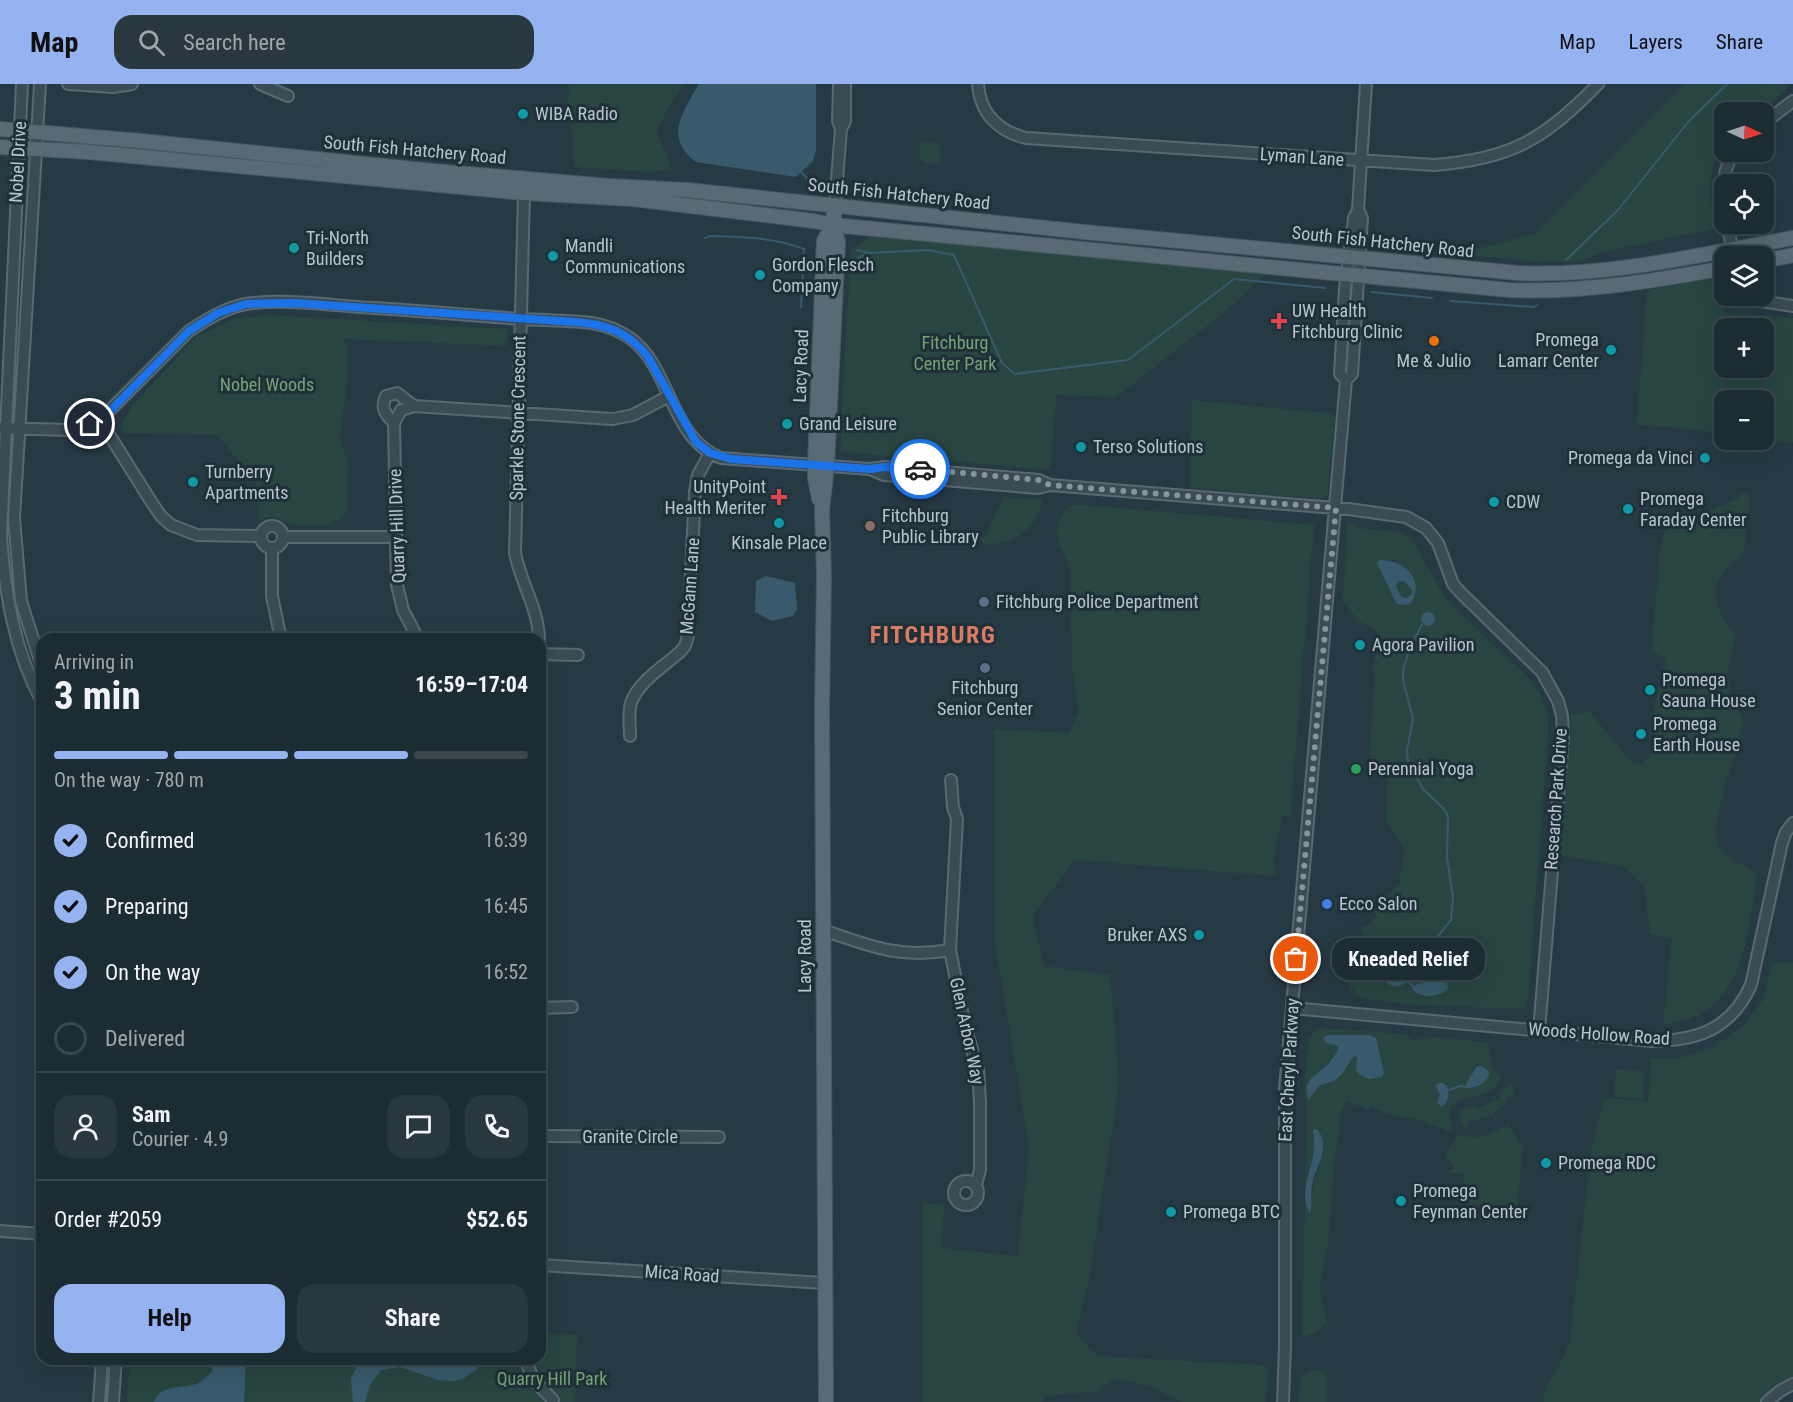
<!DOCTYPE html>
<html lang="en">
<head>
<meta charset="utf-8">
<style>
  body { margin:0; font-family:"Roboto Condensed",sans-serif; background:#29383f; color:#f1f3f6; height:100vh; display:flex; flex-direction:column; font-size:22px; white-space:nowrap }
  * { box-sizing:border-box; margin:0 }
  p { font-size:20px; color:#a0a7ac }
  .icon { flex:none; width:33px; height:33px; fill:none; stroke:currentColor; stroke-width:2; stroke-linecap:round; stroke-linejoin:round }
  .map { position:relative; flex:1; overflow:hidden }
  .side { position:absolute; left:36px; top:549px; width:510px; height:732px; display:flex; flex-direction:column; background:#1c2c33; border-radius:18px; box-shadow:0 6px 24px #0002,0 0 0 2px #3a484e }
  .side>* { flex:none }
  .needle { width:39px; rotate:93deg }
  .buttons { position:absolute; left:1714px; top:18px; display:grid; gap:12px }
  .buttons a { display:grid; place-items:center; width:60px; height:60px; border-radius:12px; background:#1c2c33; box-shadow:0 6px 24px #0002,0 0 0 2px #3a484e; font-size:30px }
  .pin { position:absolute; display:grid; place-items:center; width:51px; height:51px; color:#fff; margin:-26px; border:3px solid #fff; border-radius:50%; box-shadow:0 2px 6px #0007 }
  .courier { position:absolute; display:grid; place-items:center; width:60px; height:60px; margin:-30px; border:4px solid #1a73e8; border-radius:50%; background:#fff; color:#222; box-shadow:0 2px 8px #0007 }
  .bubble { position:absolute; height:42px; border-radius:18px; background:#1c2c33; box-shadow:0 6px 24px #0002,0 0 0 2px #3a484e; font-size:20px; font-weight:700; line-height:42px; text-align:center }
  .headline em { font-style:normal; font-weight:700 }
  .headline div { display:flex; flex-direction:column-reverse }
  .headline { display:flex; align-items:center; justify-content:space-between; height:102px; padding:0 18px }
  h1 { font-size:39px; font-weight:700; line-height:45px }
  .bar { display:grid; grid-template-columns:repeat(4,1fr); gap:9px 6px; align-content:center; height:72px; padding:0 18px }
  .bar i { height:8px; border-radius:4px; background:#3a484e }
  .bar .on { background:#95b2f1 }
  .bar p { grid-column:span 4 }
  .line { display:flex; align-items:center; gap:15px; padding:0 18px; border-top:2px solid #3a484e }
  .line div { flex:1 }
  .round { display:grid; place-items:center; flex:none; width:63px; height:63px; border-radius:18px; background:#29383f }
  ol { padding:0 18px; list-style:none }
  li { display:flex; align-items:center; gap:18px; height:66px }
  li p { margin-inline-start:auto }
  li .icon { padding:6px; border-radius:50%; background:#95b2f1; color:#111; stroke-width:4 }
  li:last-child { color:#a0a7ac }
  li i { width:33px; height:33px; border:3px solid #3a484e; border-radius:50% }
  .cta { display:flex; gap:12px; margin-top:auto; padding:12px 18px }
  .cta a { flex:1; height:69px; border-radius:18px; background:#95b2f1; color:#111; font-size:24px; font-weight:700; line-height:69px; text-align:center }
  .cta a+a { background:#29383f; color:#f1f3f6 }
  header { display:flex; align-items:center; gap:36px; box-sizing:border-box; height:84px; padding:0 30px; background:#95b2f1; color:#111 }
  header strong { font-size:28px }
  nav { display:flex; gap:33px; margin-inline-start:auto; font-size:21px }
  .search { width:420px; height:54px; background:#29383f; display:flex; align-items:center; gap:15px; box-sizing:border-box; padding:0 21px; border-radius:18px; color:#a0a7ac; font-size:22px }
  .map>svg:first-child { display:block }
  .green { fill:#284541; fill-rule:evenodd }
  .water { fill:#385a6c; fill-rule:evenodd }
  .lines { fill:none; stroke-linecap:round; stroke-linejoin:round }
  .stream { stroke:#385a6c; stroke-width:2 }
  .minor-casing { stroke:#596871; stroke-width:14 }
  .major-casing { stroke:#475760; stroke-width:16 }
  .minor { stroke:#3a4b54; stroke-width:10 }
  .major { stroke:#586a74; stroke-width:14 }
  .done { stroke:#85949d; stroke-width:6; stroke-dasharray:0 10.8 }
  .route { stroke:#1a73e8; stroke-width:8 }
  .culture-dot { fill:#0f9aa8; stroke:#1f3039; stroke-width:2 }
  .health-dot { fill:#e0444e; stroke:#1f3039; stroke-width:2 }
  .food-dot { fill:#e8710a; stroke:#1f3039; stroke-width:2 }
  .education-dot { fill:#8d6e63; stroke:#1f3039; stroke-width:2 }
  .service-dot { fill:#5c6f8a; stroke:#1f3039; stroke-width:2 }
  .leisure-dot { fill:#2e9e5b; stroke:#1f3039; stroke-width:2 }
  .shop-dot { fill:#3f7fe0; stroke:#1f3039; stroke-width:2 }
  .labels { text-anchor:middle; stroke-width:6; stroke-linejoin:round; paint-order:stroke }
  .poi-label { font-size:18px; fill:#b8c5cd; stroke:#1f3039; text-anchor:start }
  .street-label { font-size:18px; fill:#b8c5cd; stroke:#1f3039 }
  .park-label { font-size:18px; fill:#75a474; stroke:#1f3039 }
  .district-label { font-size:24px; font-weight:bold; letter-spacing:1.5px; fill:#dc7b64; stroke:#1f3039 }
</style>
</head>
<body>
<header>
<strong>Map</strong>
<div class="search"><svg class="icon" aria-label="search" viewBox="0 0 24 24"><circle cx="10" cy="10" r="6"/><path d="M15 15l6 6"/></svg>Search here</div>
<nav><a>Map</a><a>Layers</a><a>Share</a></nav>
</header>
<div class="map">
<svg width="1793" height="1318" viewBox="0 0 1793 1318">
  <rect width="100%" height="100%" fill="#263a44"/>
  <path class="green" d="M569 0H683L656 46 672 86 650 88 574 83V54L567 32Z
    M1685 0H1788L1785 6 1761 28H1725V62L1713 83 1710 107 1716 144 1599 169 1582 177 1540 178 1458 170 1535 150Z
    M921 57 940 59 941 80 923 79 919 74Z
    M876 150 1267 189 1221 231 1116 313 1057 311 1050 386 841 368V341L851 165Z
    M1711 195 1725 197V212H1738L1741 216 1727 222 1724 228 1793 234V359L1764 355V316H1725V350L1679 344 1637 341 1647 206ZM1725 244H1764V284H1725Z
    M266 231 507 245V262L344 255 347 267 346 306 340 355 348 380 346 427 343 434 336 437 333 435V441C321 441 305 443 293 440 277 437 275 427 257 438L258 402 218 351 124 349 120 343C123 335 129 331 131 323L196 253 234 235Z
    M1192 316 1328 329 1335 333 1328 408 1326 412 1320 415 1190 404Z
    M1746 407 1750 417 1743 471C1706 495 1709 520 1736 551L1728 585 1730 607 1744 637 1723 709 1715 747 1721 767 1738 779 1757 788C1747 852 1745 934 1663 940L1672 854 1650 850 1645 804 1630 788 1622 782 1561 772 1571 649 1570 631 1589 627 1632 679 1641 680 1649 672 1655 661 1652 632 1666 574 1652 568 1659 472 1664 447 1735 416Z
    M1003 413 1043 415C1037 446 1012 463 982 459L980 454 987 450Z
    M1070 421H1085L1314 441 1290 732H1283L1273 774 1275 792 1075 776 1032 832 1044 882 1110 891 1119 1000 1089 1195 1076 1249 1097 1272 1261 1281 1268 1286 1265 1318H1181L1148 1301 1115 1295 1098 1307 1047 1312 1042 1318H922V1119L944 1121 942 1164 1018 1172 1029 1064 995 856 994 645 1069 649 1079 628 1072 585 1070 486C1062 458 1045 447 1070 421Z
    M1347 439 1355 440 1357 444 1396 447 1412 455 1445 514 1533 599 1542 613 1548 633V652L1527 922 1523 925 1413 921 1358 914 1355 911V906L1350 905 1351 894 1356 891 1357 877H1363L1366 851 1362 850V843L1370 841 1376 833 1375 823 1399 800 1404 770 1403 762 1386 738 1387 690 1372 677 1369 671 1375 594C1367 561 1404 555 1353 535L1354 531 1343 516C1345 490 1345 465 1347 439ZM1380 476H1394L1416 508 1411 519 1397 520 1389 507Z
    M1404 497 1412 506V510L1406 514 1401 512 1396 503 1398 498Z
    M1793 878V1294L1770 1308 1760 1318H1544C1542 1302 1551 1294 1559 1282 1563 1274 1566 1266 1570 1258L1591 1065 1604 1014 1648 1017 1651 974H1680L1713 963 1745 941 1764 914 1772 879Z
    M1321 944 1406 950 1409 954 1415 956 1431 953 1485 958 1489 962C1490 973 1490 987 1501 992 1498 999 1495 1004 1489 1007 1472 1018 1438 1011 1452 1044L1450 1048 1423 1037 1387 1030 1371 1022 1369 1026 1347 1017 1341 1028 1335 1072 1328 1160 1319 1203 1327 1239 1317 1248 1302 1253 1307 1017 1304 1010 1309 955 1316 946ZM1330 951H1369L1376 954 1380 972 1360 991 1356 986 1357 972H1354L1334 997 1320 1001 1311 1013 1315 989 1328 979 1338 966V962ZM1474 984 1485 998 1470 1005ZM1313 1049 1323 1062C1322 1086 1307 1102 1312 1128L1307 1125 1306 1099 1315 1063Z
    M1616 985 1644 987 1642 1015 1614 1013Z
    M1508 1000 1513 1001 1514 1014 1507 1013 1504 1020 1494 1030 1497 1035 1495 1036 1491 1031 1469 1038 1467 1045C1459 1040 1458 1034 1462 1025L1475 1021 1476 1025 1500 1014 1498 1011Z
    M1508 1040 1520 1060 1523 1061 1517 1127 1467 1123 1468 1106 1463 1105 1464 1090 1446 1088 1454 1083 1445 1072 1459 1050C1476 1058 1494 1049 1508 1040Z
    M540 1249 577 1251 575 1318H127L130 1275H540Z
    M1317 1285 1327 1291V1318H1298L1302 1291Z"/>
  <path class="water" d="M699 0H816V66L813 77 796 93 696 78C663 53 683 28 699 0Z
    M1380 476C1404 475 1426 497 1411 519L1405 521 1397 520C1388 506 1386 493 1376 479ZM1404 497 1412 506V510L1406 514 1401 512 1396 503 1398 498Z
    M766 492 795 499 797 525 793 532 772 537 755 528 756 497Z
    M1421 535a7 7 0 1 1 14 0a7 7 0 1 1-14 0Z
    M1409 881 1414 883 1417 887C1408 898 1398 909 1384 897 1385 884 1398 882 1409 881Z
    M1430 896 1447 899 1448 905C1437 914 1423 914 1412 906L1413 902Z
    M1369 951 1376 954 1384 989 1382 993 1369 995 1360 991 1356 986 1357 973 1354 972 1341 991 1334 997 1320 1001 1309 1015C1300 997 1319 989 1329 979 1332 975 1335 970 1338 966V962L1326 959 1323 955 1325 952 1330 951Z
    M1477 982 1484 983 1489 988C1489 998 1477 1004 1468 1004L1466 1000Z
    M1438 999H1443L1447 1002C1450 1011 1449 1017 1442 1023L1437 1019 1440 1011 1436 1002Z
    M1317 1045C1332 1063 1315 1083 1312 1101 1310 1111 1313 1122 1310 1130 1298 1108 1312 1087 1314 1065 1315 1059 1313 1052 1313 1046Z
    M214 1275H246L244 1318H154C160 1300 181 1305 196 1300 202 1298 207 1292 212 1288Z
    M360 1275H472L477 1285 464 1294 455 1297 438 1296 400 1283 381 1286 370 1301 365 1318H353L351 1295Z"/>
  <g class="lines">
    <path class="stream" d="M802 89 811 99
      M705 154 710 152C741 153 774 153 804 165L801 223
      M857 166 869 169 928 166 954 171 1002 279 1015 290 1128 276 1234 195 1325 204
      M858 174 869 169
      M1566 176 1618 126 1688 38 1727 0
      M1371 208 1432 214
      M1450 217 1534 223 1537 221
      M1414 883 1425 862 1437 853 1451 836 1453 813 1447 774 1448 732 1444 725 1423 705 1408 677 1407 667 1413 634 1403 597V586L1411 561 1422 541
      M1408 898 1413 902
      M1449 1006 1460 1002 1467 1003"/>
    <defs>
      <path id="minor" d="M22 0 1 452C5 510 14 566 42 618
        M40 0 14 434 21 517 42 583
        M68 0 113 3 132 0
        M260 0 288 12
        M978 0C980 29 998 47 1026 54L1434 81C1512 75 1544 55 1598 0
        M839 1 838 37 841 45
        M1764 39 1793 17
        M524 109 515 469C521 500 538 523 539 555
        M835 121 841 45 845 37V0
        M1725 125C1722 103 1722 86 1735 68
        M1727 140 1734 172
        M1750 212 1760 217 1793 222
        M1346 296 1340 290 1345 205 1354 134 1358 126 1366 0
        M100 336 152 419 161 432 171 441 197 451 260 452
        M394 339C386 331 380 324 386 312L397 309 414 322
        M0 344 69 346 100 336 189 247C207 235 225 224 246 220 284 214 335 222 374 224 422 227 471 231 519 235 543 236 568 236 592 239 605 241 618 246 630 254 671 283 670 355 721 374L870 385 885 383 1039 396 1050 401 1348 425 1406 433 1426 444 1438 459 1453 500 1460 508 1542 588 1558 617 1562 632 1563 654 1539 947
        M870 385 884 391 1038 404 1050 401
        M261 453a11 11 0 1 1 22 0a11 11 0 1 1-22 0Z
        M283 453H395
        M272 464V512L281 555
        M418 555 403 526 397 501 394 339 401 326 414 322 613 335 633 331 669 312
        M540 570 578 571
        M630 652C630 642 628 629 631 619 638 598 664 582 680 568L685 562 688 552 695 407 698 391 710 369
        M951 696 953 723 957 735 950 866 965 942 978 986 980 1018V1086L976 1101
        M823 846C870 862 899 875 950 866
        M540 924 572 923
        M1292 924 1651 957C1698 957 1731 945 1751 901L1782 759 1786 748 1793 739
        M540 1052 719 1053
        M954 1109a12 12 0 1 1 24 0a12 12 0 1 1-24 0Z
        M0 1147 42 1150
        M540 1181 824 1199
        M526 1275C530 1293 540 1303 553 1316
        M99 1318 102 1275
        M113 1318 116 1275
        M1283 1318 1285 1261V1004L1346 296 1352 290 1362 134 1358 126
        M1767 1318 1780 1307 1793 1300"/>
      <path id="major" d="M0 45 141 57 433 87 609 102 687 106 1084 148 1518 189C1611 193 1702 170 1793 154
        M0 63 89 68 524 109 633 115 814 137 833 141 1509 206C1583 209 1653 197 1725 184
        M1764 177 1793 171
        M819 415 815 394V381L824 157 833 141
        M826 1318 822 626 824 492 822 426 827 382 838 158 833 141 835 121"/>
    </defs>
    <use href="#minor" class="minor-casing"/>
    <use href="#major" class="major-casing"/>
    <use href="#minor" class="minor"/>
    <use href="#major" class="major"/>
  </g>
  <g class="lines">
    <path class="done" d="M920 385 1039 396 1050 401 1336 424 1296 875"/>
    <path class="route" d="M90 340 100 336 109 328 189 247 218 229 246 220 294 219 575 238C606 240 629 248 648 273L696 358 710 369 731 375 870 385 885 383 920 385"/>
  </g>
  <g class="culture-dot">
    <circle cx="523" cy="30" r="6"/>
    <circle cx="294" cy="164" r="6"/>
    <circle cx="553" cy="172" r="6"/>
    <circle cx="760" cy="191" r="6"/>
    <circle cx="1611" cy="266" r="6"/>
    <circle cx="787" cy="340" r="6"/>
    <circle cx="1081" cy="363" r="6"/>
    <circle cx="1705" cy="374" r="6"/>
    <circle cx="193" cy="398" r="6"/>
    <circle cx="1494" cy="418" r="6"/>
    <circle cx="1628" cy="425" r="6"/>
    <circle cx="779" cy="439" r="6"/>
    <circle cx="1360" cy="561" r="6"/>
    <circle cx="1650" cy="606" r="6"/>
    <circle cx="1641" cy="650" r="6"/>
    <circle cx="1199" cy="851" r="6"/>
    <circle cx="1546" cy="1079" r="6"/>
    <circle cx="1401" cy="1117" r="6"/>
    <circle cx="1171" cy="1128" r="6"/>
  </g>
  <g class="health-dot">
    <path d="M1276 228h6v6h6v6h-6v6h-6v-6h-6v-6h6z"/>
    <path d="M776 404h6v6h6v6h-6v6h-6v-6h-6v-6h6z"/>
  </g>
  <circle class="food-dot" cx="1434" cy="257" r="6"/>
  <circle class="education-dot" cx="870" cy="442" r="6"/>
  <g class="service-dot">
    <circle cx="984" cy="518" r="6"/>
    <circle cx="985" cy="584" r="6"/>
  </g>
  <circle class="leisure-dot" cx="1356" cy="685" r="6"/>
  <circle class="shop-dot" cx="1327" cy="820" r="6"/>
  <g class="labels">
    <g class="poi-label">
      <text x="535" y="36">WIBA Radio</text>
      <text x="306" y="160">Tri-North<tspan x="306" dy="21">Builders</tspan></text>
      <text x="565" y="168">Mandli<tspan x="565" dy="21">Communications</tspan></text>
      <text x="772" y="187">Gordon Flesch<tspan x="772" dy="21">Company</tspan></text>
      <text x="1292" y="233">UW Health<tspan x="1292" dy="21">Fitchburg Clinic</tspan></text>
      <text x="1599" y="262" text-anchor="end">Promega<tspan x="1599" dy="21">Lamarr Center</tspan></text>
      <text x="1434" y="283" text-anchor="middle">Me &amp; Julio</text>
      <text x="799" y="346">Grand Leisure</text>
      <text x="1093" y="369">Terso Solutions</text>
      <text x="1693" y="380" text-anchor="end">Promega da Vinci</text>
      <text x="205" y="394">Turnberry<tspan x="205" dy="21">Apartments</tspan></text>
      <text x="766" y="409" text-anchor="end">UnityPoint<tspan x="766" dy="21">Health Meriter</tspan></text>
      <text x="1640" y="421">Promega<tspan x="1640" dy="21">Faraday Center</tspan></text>
      <text x="1506" y="424">CDW</text>
      <text x="882" y="438">Fitchburg<tspan x="882" dy="21">Public Library</tspan></text>
      <text x="779" y="465" text-anchor="middle">Kinsale Place</text>
      <text x="996" y="524">Fitchburg Police Department</text>
      <text x="1372" y="567">Agora Pavilion</text>
      <text x="1662" y="602">Promega<tspan x="1662" dy="21">Sauna House</tspan></text>
      <text x="985" y="610" text-anchor="middle">Fitchburg<tspan x="985" dy="21">Senior Center</tspan></text>
      <text x="1653" y="646">Promega<tspan x="1653" dy="21">Earth House</tspan></text>
      <text x="1368" y="691">Perennial Yoga</text>
      <text x="1339" y="826">Ecco Salon</text>
      <text x="1187" y="857" text-anchor="end">Bruker AXS</text>
      <text x="1558" y="1085">Promega RDC</text>
      <text x="1413" y="1113">Promega<tspan x="1413" dy="21">Feynman Center</tspan></text>
      <text x="1183" y="1134">Promega BTC</text>
    </g>
    <g class="street-label">
      <text transform="translate(415 66) rotate(5)" y="6">South Fish Hatchery Road</text>
      <text transform="translate(1302 73) rotate(4)" y="6">Lyman Lane</text>
      <text transform="translate(18 78) rotate(-87)" y="6">Nobel Drive</text>
      <text transform="translate(899 110) rotate(6)" y="6">South Fish Hatchery Road</text>
      <text transform="translate(1383 158) rotate(6)" y="6">South Fish Hatchery Road</text>
      <text transform="translate(801 282) rotate(-88)" y="6">Lacy Road</text>
      <text transform="translate(518 334) rotate(-89)" y="6">Sparkle Stone Crescent</text>
      <text transform="translate(397 442) rotate(-92)" y="6">Quarry Hill Drive</text>
      <text transform="translate(690 502) rotate(-86)" y="6">McGann Lane</text>
      <text transform="translate(1556 715) rotate(-86)" y="6">Research Park Drive</text>
      <text transform="translate(805 872) rotate(-90)" y="6">Lacy Road</text>
      <text transform="translate(967 947) rotate(78)" y="6">Glen Arbor Way</text>
      <text transform="translate(1599 950) rotate(4)" y="6">Woods Hollow Road</text>
      <text transform="translate(1289 986) rotate(-87)" y="6">East Cheryl Parkway</text>
      <text x="630" y="1059">Granite Circle</text>
      <text transform="translate(682 1190) rotate(4)" y="6">Mica Road</text>
    </g>
    <g class="park-label">
      <text x="955" y="265">Fitchburg<tspan x="955" dy="21">Center Park</tspan></text>
      <text x="267" y="307">Nobel Woods</text>
      <text x="552" y="1301">Quarry Hill Park</text>
    </g>
    <g class="district-label">
      <text x="933" y="559">FITCHBURG</text>
    </g>
  </g>
</svg>
<div class="buttons">
<a><svg class="needle" viewBox="-14 -14 28 28"><path d="M0-13l5 13h-10z" fill="#e53935"/><path d="M0 13l5-13h-10z" fill="#a0a7ac"/></svg></a>
<a><svg class="icon" aria-label="locate" viewBox="0 0 24 24"><circle cx="12" cy="12" r="6"/><path d="M12 2v4M12 18v4M2 12h4M18 12h4"/></svg></a>
<a><svg class="icon" aria-label="layers" viewBox="0 0 24 24"><path d="M12 4l9 5-9 5-9-5zM3 14l9 5 9-5"/></svg></a>
<a>+</a>
<a>−</a>
</div>
<div class="pin" style="left:1296px;top:875px;background:#ea580c"><svg class="icon" aria-label="bag" viewBox="0 0 24 24"><path d="M5 8h14l-1 12H6zM9 8a3 3 0 0 1 6 0"/></svg></div>
<div class="pin" style="left:90px;top:340px;background:#1f2937"><svg class="icon" aria-label="home" viewBox="0 0 24 24"><path d="M3 11l9-7 9 7M6 9v11h12V9"/></svg></div>
<div class="courier" style="left:920px;top:385px"><svg class="icon" aria-label="car" viewBox="0 0 24 24"><path d="M5 17H2v-5l4-1 3-4h7l3 4 3 1v5h-3M9 17h6M6 11h13"/><circle cx="7" cy="17" r="2"/><circle cx="17" cy="17" r="2"/></svg></div>
<div class="bubble" style="left:1332px;top:854px;width:153px">Kneaded Relief</div>
<section class="side">
<div class="headline"><div><h1>3 min</h1><p>Arriving in</p></div><em>16:59–17:04</em></div>
<div class="bar"><i class="on"></i><i class="on"></i><i class="on"></i><i></i><p>On the way · 780 m</p></div>
<ol>
<li><svg class="icon" aria-label="check" viewBox="0 0 24 24"><path d="M5 12l5 5 9-10"/></svg>Confirmed<p>16:39</p></li>
<li><svg class="icon" aria-label="check" viewBox="0 0 24 24"><path d="M5 12l5 5 9-10"/></svg>Preparing<p>16:45</p></li>
<li><svg class="icon" aria-label="check" viewBox="0 0 24 24"><path d="M5 12l5 5 9-10"/></svg>On the way<p>16:52</p></li>
<li><i></i>Delivered</li>
</ol>
<div class="line" style="height:108px"><a class="round"><svg class="icon" aria-label="person" viewBox="0 0 24 24"><circle cx="12" cy="8" r="4"/><path d="M4 21q1-7 8-7t8 7"/></svg></a><div><b>Sam</b><p>Courier · 4.9</p></div><a class="round"><svg class="icon" aria-label="chat" viewBox="0 0 24 24"><path d="M4 5h16v11H9l-5 4z"/></svg></a><a class="round"><svg class="icon" aria-label="phone" viewBox="0 0 24 24"><path d="M5 4h4l2 5-3 2q2 4 5 5l2-3 5 2v4C11 20 4 13 5 4z"/></svg></a></div>
<div class="line" style="height:78px"><div>Order #2059</div><b>$52.65</b></div>
<div class="cta"><a>Help</a><a>Share</a></div>
</section>
</div>
</body>
</html>
